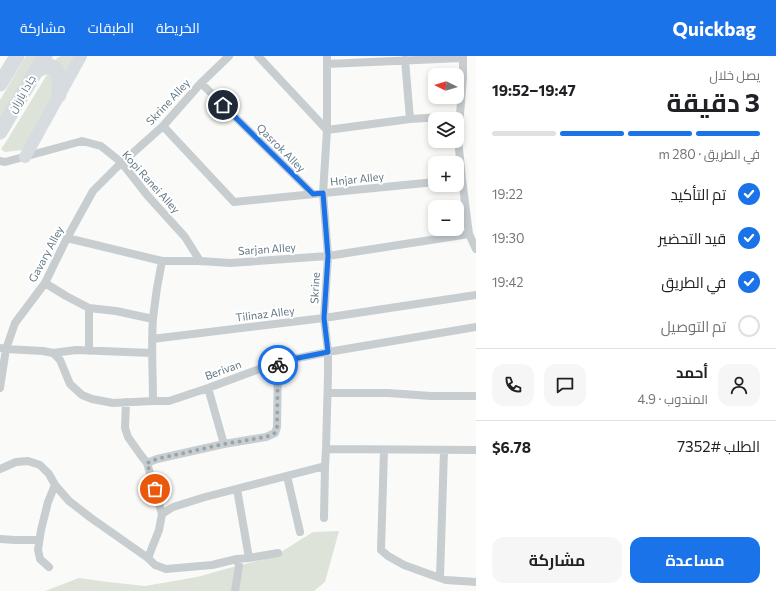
<!DOCTYPE html>
<html lang="ar">
<head>
<meta charset="utf-8">
<style>
  body { margin:0; font-family:Commissioner,Cairo,sans-serif; background:#f6f6f6; color:#202124; direction:rtl; height:100vh; display:flex; flex-direction:column; font-size:15px; white-space:nowrap }
  * { box-sizing:border-box; margin:0 }
  p { font-size:13px; color:#757577 }
  .icon { flex:none; width:22px; height:22px; fill:none; stroke:currentColor; stroke-width:2; stroke-linecap:round; stroke-linejoin:round }
  .map { position:relative; flex:1; overflow:hidden; direction:ltr }
  .panel { display:flex; flex-direction:column; background:#fff; width:300px }
  .panel>* { flex:none }
  .needle { width:26px; rotate:275deg }
  .controls { position:absolute; left:428px; top:12px; display:grid; gap:8px }
  .controls a { display:grid; place-items:center; width:36px; height:36px; border-radius:8px; background:#fff; box-shadow:0 2px 6px #0003; font-size:20px }
  .pin { position:absolute; display:grid; place-items:center; width:34px; height:34px; color:#fff; margin:-17px; border:2px solid #fff; border-radius:50%; box-shadow:0 1px 4px #0007 }
  .courier { position:absolute; display:grid; place-items:center; width:40px; height:40px; margin:-20px; border:3px solid #1a73e8; border-radius:50%; background:#fff; color:#222; box-shadow:0 1px 5px #0007 }
  .headline em { font-style:normal; font-weight:700 }
  .headline div { display:flex; flex-direction:column-reverse }
  .headline { display:flex; align-items:center; justify-content:space-between; height:68px; padding:0 16px }
  h1 { font-size:26px; font-weight:700; line-height:30px }
  .bar { display:grid; grid-template-columns:repeat(4,1fr); gap:6px 4px; align-content:center; height:48px; padding:0 16px }
  .bar i { height:5px; border-radius:3px; background:#e0e0e0 }
  .bar .active { background:#1a73e8 }
  .bar p { grid-column:span 4 }
  .line { display:flex; align-items:center; gap:10px; padding:0 16px; border-top:1px solid #e0e0e0 }
  .line div { flex:1 }
  .round { display:grid; place-items:center; flex:none; width:42px; height:42px; border-radius:12px; background:#f6f6f6 }
  ol { padding:0 16px; list-style:none }
  li { display:flex; align-items:center; gap:12px; height:44px }
  li p { margin-inline-start:auto }
  li .icon { padding:4px; border-radius:50%; background:#1a73e8; color:#fff; stroke-width:4 }
  li:last-child { color:#757577 }
  li i { width:22px; height:22px; border:2px solid #e0e0e0; border-radius:50% }
  .action { display:flex; gap:8px; margin-top:auto; padding:8px 16px }
  .action a { flex:1; height:46px; border-radius:12px; background:#1a73e8; color:#fff; font-size:16px; font-weight:700; line-height:46px; text-align:center }
  .action a+a { background:#f6f6f6; color:#202124 }
  header { display:flex; align-items:center; gap:24px; box-sizing:border-box; height:56px; padding:0 20px; background:#1a73e8; color:#fff }
  header strong { font-size:19px }
  nav { display:flex; gap:22px; margin-inline-start:auto; font-size:14px }
  main { display:flex; flex:1; min-height:0 }
  .map>svg:first-child { display:block }
  .green { fill:#dde3d8 }
  .lines { fill:none; stroke-linecap:round; stroke-linejoin:round }
  .minor { stroke:#c8cdd0; stroke-width:8 }
  .secondary { stroke:#d6dcdf; stroke-width:12 }
  .motorway { stroke:#d6dcdf; stroke-width:15 }
  .done { stroke:#97a6ae; stroke-width:4; stroke-dasharray:0 7.2 }
  .route { stroke:#1a73e8; stroke-width:5 }
  .labels { text-anchor:middle; stroke-width:4; stroke-linejoin:round; paint-order:stroke }
  .street-label { font-size:11px; fill:#627986; stroke:#fff }
</style>
</head>
<body>
<header>
<strong>Quickbag</strong>
<nav><a>الخريطة</a><a>الطبقات</a><a>مشاركة</a></nav>
</header>
<main>
<section class="panel">
<div class="headline"><div><h1>3 دقيقة</h1><p>يصل خلال</p></div><em>19:47–19:52</em></div>
<div class="bar"><i class="active"></i><i class="active"></i><i class="active"></i><i></i><p>في الطريق · 280 m</p></div>
<ol>
<li><svg class="icon" aria-label="check" viewBox="0 0 24 24"><path d="M5 12l5 5 9-10"/></svg>تم التأكيد<p>19:22</p></li>
<li><svg class="icon" aria-label="check" viewBox="0 0 24 24"><path d="M5 12l5 5 9-10"/></svg>قيد التحضير<p>19:30</p></li>
<li><svg class="icon" aria-label="check" viewBox="0 0 24 24"><path d="M5 12l5 5 9-10"/></svg>في الطريق<p>19:42</p></li>
<li><i></i>تم التوصيل</li>
</ol>
<div class="line" style="height:72px"><a class="round"><svg class="icon" aria-label="person" viewBox="0 0 24 24"><circle cx="12" cy="8" r="4"/><path d="M4 21q1-7 8-7t8 7"/></svg></a><div><b>أحمد</b><p>المندوب · 4.9</p></div><a class="round"><svg class="icon" aria-label="chat" viewBox="0 0 24 24"><path d="M4 5h16v11H9l-5 4z"/></svg></a><a class="round"><svg class="icon" aria-label="phone" viewBox="0 0 24 24"><path d="M5 4h4l2 5-3 2q2 4 5 5l2-3 5 2v4C11 20 4 13 5 4z"/></svg></a></div>
<div class="line" style="height:52px"><div>الطلب #7352</div><b>$6.78</b></div>
<div class="action"><a>مساعدة</a><a>مشاركة</a></div>
</section>
<div class="map">
<svg width="476" height="535" viewBox="0 0 476 535">
  <rect width="100%" height="100%" fill="#fafaf8"/>
  <path class="green" d="M26 0H37L0 63V44Z
    M61 0H79L60 35 53 10 57 2Z
    M51 12 59 33 28 91 22 94 5 96 1 93 6 86Z
    M339 475 325 526 314 535H45L79 522 108 526 145 530 197 521 229 512 273 501 313 476Z"/>
  <g class="lines">
    <path class="minor" d="M258 0 327 74
      M463 0V21L458 83 462 123 469 178 476 193
      M405 4 410 63
      M327 8 462 2
      M201 27 313 138
      M163 70 234 146 435 126
      M327 74 410 63 460 60
      M0 105 5 106 64 90 82 85 101 90 122 107 147 139 185 181 200 205
      M67 182 162 205H200L230 207 328 200 469 178
      M45 227 66 240 89 252 116 255 153 263
      M89 252V295
      M152 283 324 262 476 239
      M0 292 6 293 43 295 53 297 60 304 70 328 82 339 92 343 113 347 153 345H169L208 332 278 306 328 296 476 271
      M53 297 76 294 152 297
      M0 332 6 293 15 267 45 227 67 182 93 135 116 112 163 70 201 27 229 0
      M208 332 224 388 266 381 275 377 277 371 278 306
      M328 337H388L431 340H476
      M153 345C153 318 151 290 153 262 155 243 158 224 162 205
      M126 346 125 372 128 381 140 398 147 407 162 458 159 474 148 502
      M326 393 476 394
      M384 394 381 494 388 500 404 509 426 517 446 524 476 526
      M147 407 157 403 224 388
      M0 413 16 406 28 405 40 409 49 418 55 429 69 445 91 462 148 502 155 509 166 513 212 509 237 503 249 502 237 433
      M287 420 300 476
      M162 458 173 451 205 441 325 410
      M324 462 325 410 326 393 328 319V296L324 262 328 200 323 137 327 74V0
      M0 483 15 484H39
      M249 502 278 497
      M49 511 40 503 38 494 41 474 48 446 55 429
      M440 522 444 394
      M235 535 239 510 237 503"/>
    <path class="secondary" d="M25 101 81 0"/>
    <path class="motorway" d="M36 15C60 1 60 20 59 39
      M0 28 17 0
      M0 76 45 0"/>
  </g>
  <g class="lines">
    <path class="done" d="M155 433 147 407 157 403 224 388 266 381 275 377 277 371 278 309"/>
    <path class="route" d="M223 49 313 138 323 137 328 200 324 262 328 296 278 306V309"/>
  </g>
  <g class="labels">
    <g class="street-label">
      <text transform="translate(22 38) rotate(-59)" y="4">جادا بارزان</text>
      <text transform="translate(168 46) rotate(-47)" y="4">Skrine Alley</text>
      <text transform="translate(281 92) rotate(45)" y="4">Qasrok Alley</text>
      <text transform="translate(357 123) rotate(-6)" y="4">Hnjar Alley</text>
      <text transform="translate(151 126) rotate(48)" y="4">Kopi Ranei Alley</text>
      <text transform="translate(267 193) rotate(-4)" y="4">Sarjan Alley</text>
      <text transform="translate(46 198) rotate(-62)" y="4">Gavary Alley</text>
      <text transform="translate(315 232) rotate(-87)" y="4">Skrine</text>
      <text transform="translate(265 258) rotate(-7)" y="4">Tilinaz Alley</text>
      <text transform="translate(223 314) rotate(-20)" y="4">Berivan</text>
    </g>
  </g>
</svg>
<div class="controls">
<a><svg class="needle" viewBox="-14 -14 28 28"><path d="M0-13l5 13h-10z" fill="#e53935"/><path d="M0 13l5-13h-10z" fill="#757577"/></svg></a>
<a><svg class="icon" aria-label="layers" viewBox="0 0 24 24"><path d="M12 4l9 5-9 5-9-5zM3 14l9 5 9-5"/></svg></a>
<a>+</a>
<a>−</a>
</div>
<div class="pin" style="left:155px;top:433px;background:#ea580c"><svg class="icon" aria-label="bag" viewBox="0 0 24 24"><path d="M5 8h14l-1 12H6zM9 8a3 3 0 0 1 6 0"/></svg></div>
<div class="pin" style="left:223px;top:49px;background:#1f2937"><svg class="icon" aria-label="home" viewBox="0 0 24 24"><path d="M3 11l9-7 9 7M6 9v11h12V9"/></svg></div>
<div class="courier" style="left:278px;top:309px"><svg class="icon" aria-label="bike" viewBox="0 0 24 24"><circle cx="6" cy="16" r="4"/><circle cx="18" cy="16" r="4"/><path d="M6 16l4-8h5l3 8M10 8l3 8H6M13 5h3"/></svg></div>
</div>
</main>
</body>
</html>
